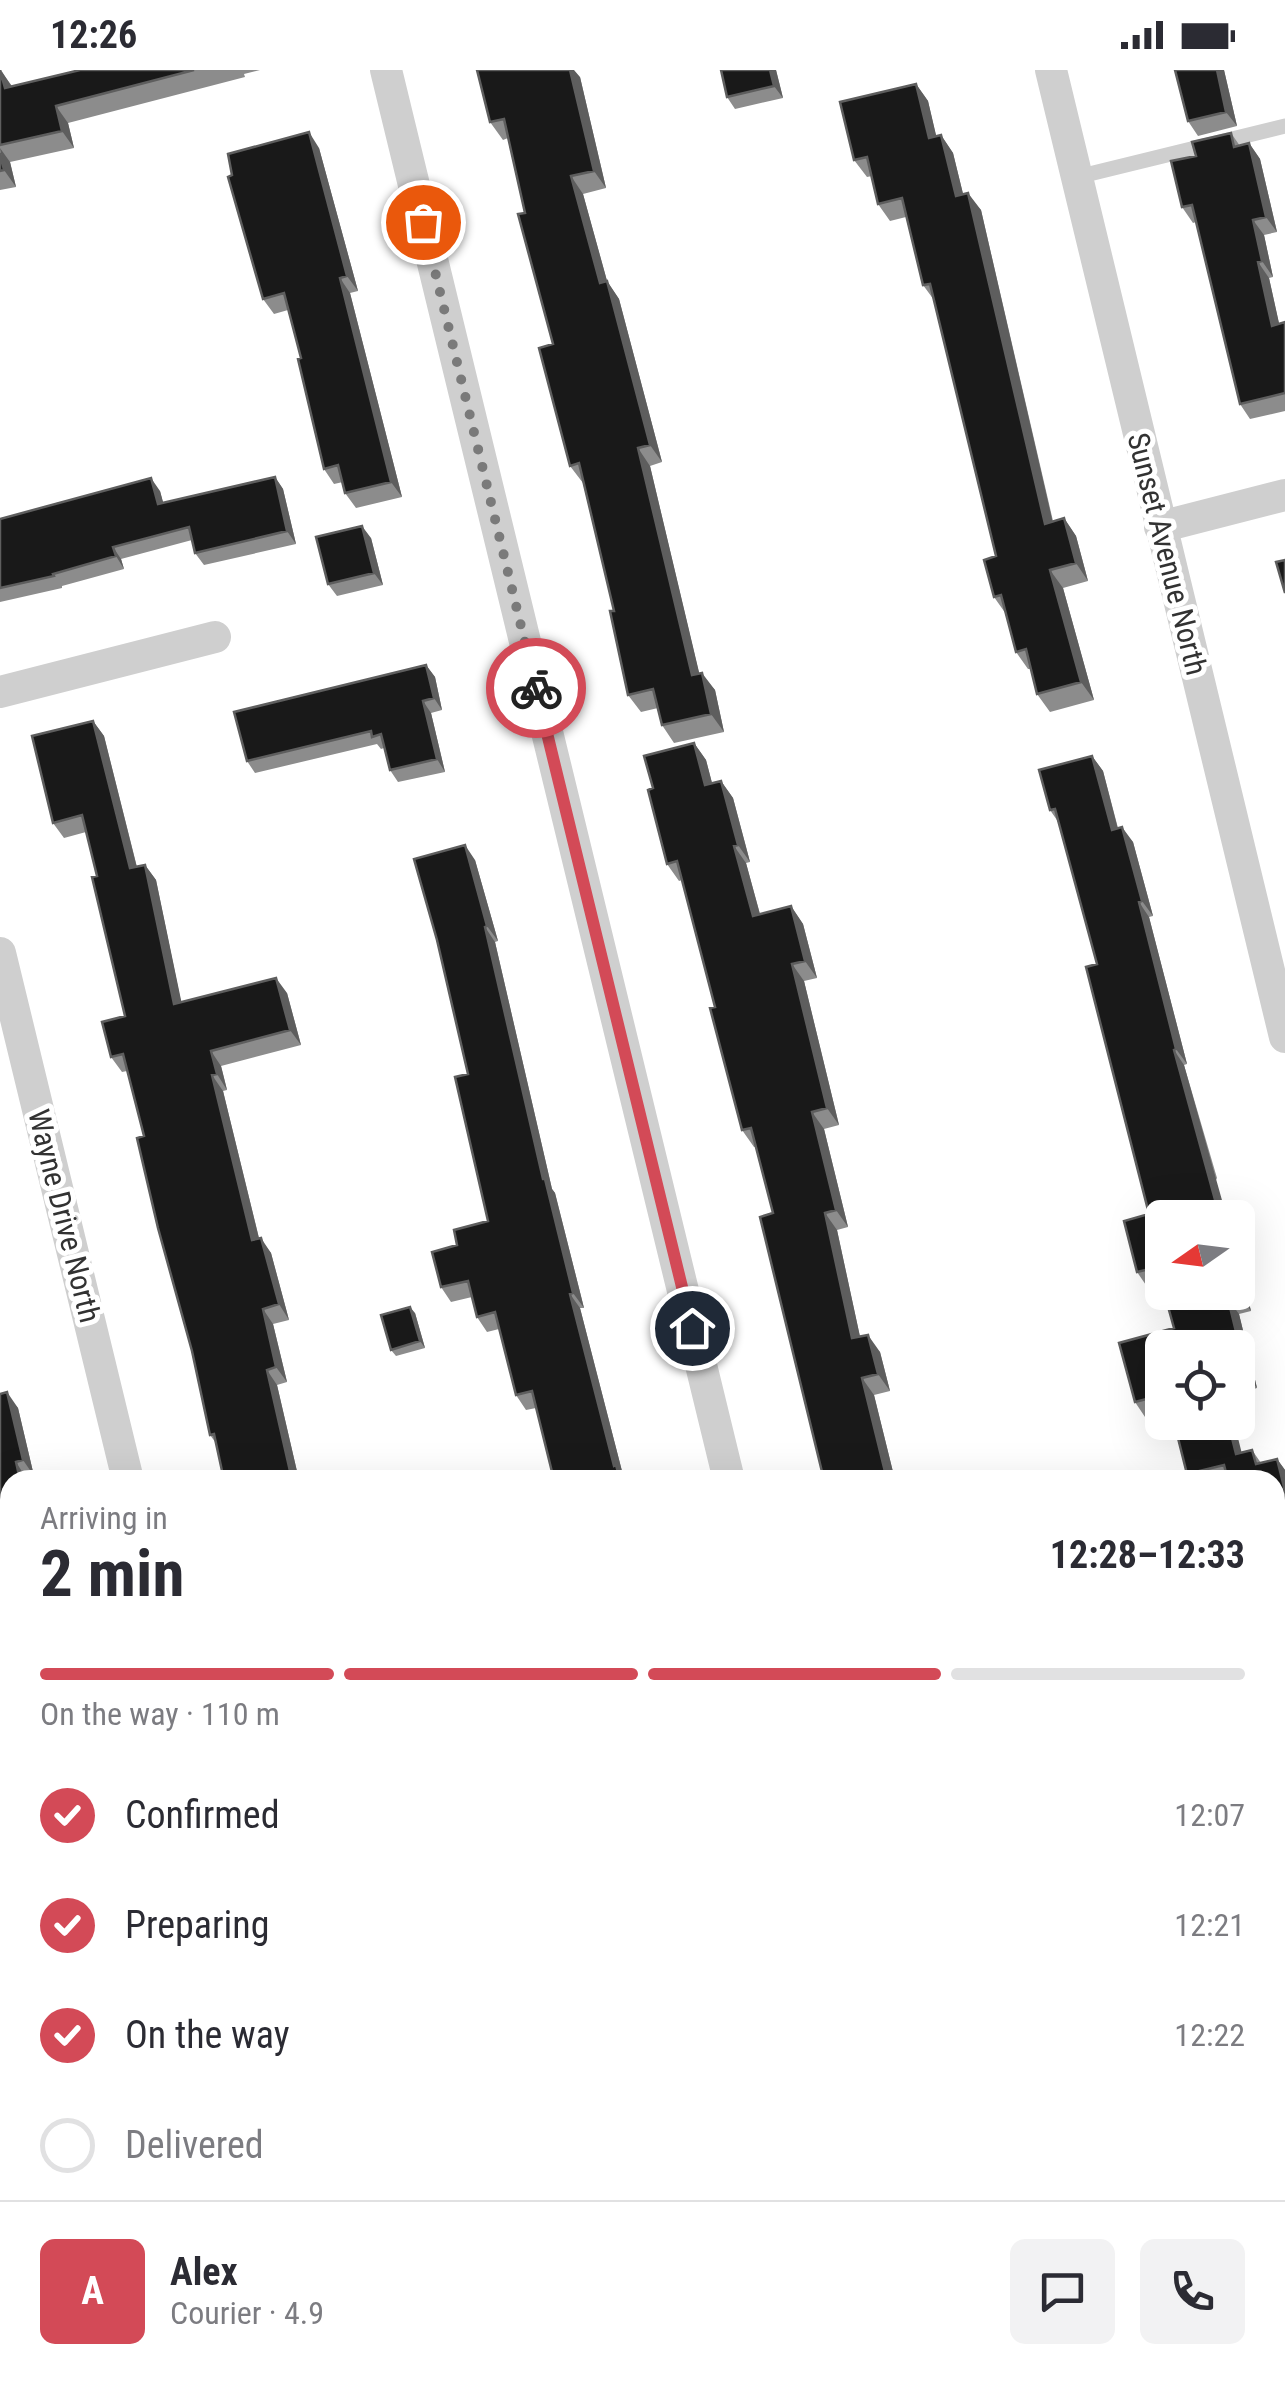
<!DOCTYPE html>
<html lang="en">
<head>
<meta charset="utf-8">
<style>
  body { margin:0; font-family:"Roboto Condensed",sans-serif; background:#f2f2f3; color:#2b2b33; height:100vh; display:flex; flex-direction:column; font-size:38px; white-space:nowrap }
  * { box-sizing:border-box; margin:0 }
  p { font-size:32px; color:#7c7c81 }
  .icon { flex:none; width:55px; height:55px; fill:none; stroke:currentColor; stroke-width:2; stroke-linecap:round; stroke-linejoin:round }
  .map { position:relative; flex:1; overflow:hidden }
  .drawer { position:absolute; left:0px; top:1400px; width:1285px; height:932px; display:flex; flex-direction:column; background:#fff; border-radius:30px 30px 0 0; box-shadow:0 10px 40px #0002 }
  .drawer>* { flex:none }
  .needle { width:65px; rotate:256deg }
  .buttons { position:absolute; left:1145px; top:1130px; display:grid; gap:20px }
  .buttons a { display:grid; place-items:center; width:110px; height:110px; border-radius:15px; background:#fff; box-shadow:0 10px 40px #0002; font-size:50px }
  .pin { position:absolute; display:grid; place-items:center; width:85px; height:85px; color:#fff; margin:-42px; border:5px solid #fff; border-radius:50%; box-shadow:0 2px 10px #0007 }
  .courier { position:absolute; display:grid; place-items:center; width:100px; height:100px; margin:-50px; border:8px solid #d34a57; border-radius:50%; background:#fff; color:#222; box-shadow:0 2px 12px #0007 }
  .headline em { font-style:normal; font-weight:700 }
  .headline div { display:flex; flex-direction:column-reverse }
  .headline { display:flex; align-items:center; justify-content:space-between; height:170px; padding:0 40px }
  h1 { font-size:65px; font-weight:700; line-height:75px }
  .bar { display:grid; grid-template-columns:repeat(4,1fr); gap:15px 10px; align-content:center; height:120px; padding:0 40px }
  .bar i { height:12px; border-radius:8px; background:#e1e1e2 }
  .bar .active { background:#d34a57 }
  .bar p { grid-column:span 4 }
  .line { display:flex; align-items:center; gap:25px; padding:0 40px; border-top:2px solid #e1e1e2 }
  .line div { flex:1 }
  .round { display:grid; place-items:center; flex:none; width:105px; height:105px; border-radius:15px; background:#f2f2f3 }
  ol { padding:0 40px; list-style:none }
  li { display:flex; align-items:center; gap:30px; height:110px }
  li p { margin-inline-start:auto }
  li .icon { padding:10px; border-radius:50%; background:#d34a57; color:#fff; stroke-width:4 }
  li:last-child { color:#7c7c81 }
  li i { width:55px; height:55px; border:5px solid #e1e1e2; border-radius:50% }
  .status { display:flex; justify-content:space-between; align-items:center; height:70px; padding:0 50px; background:#fff; direction:ltr }
  .status svg { height:28px; fill:currentColor }
  .map>svg:first-child { display:block }
  .grass { fill:url(#grass-tufts) }
  .lines { fill:none; stroke-linecap:round; stroke-linejoin:round }
  .lane { stroke:#cfcfcf; stroke-width:15 }
  .street { stroke:#cfcfcf; stroke-width:32 }
  .wall { fill:#8c8c8c }
  .shaded-wall { fill:#5e5e5e }
  .building { fill:#191919; stroke:#5e5e5e; stroke-width:2.5 }
  .done { stroke:#7a7a7a; stroke-width:10; stroke-dasharray:0 18 }
  .route { stroke:#d34a57; stroke-width:12 }
  .labels { text-anchor:middle; stroke-width:10; stroke-linejoin:round; paint-order:stroke }
  .street-label { font-size:30px; fill:#323232; stroke:#fff }
</style>
</head>
<body>
<div class="status"><b>12:26</b><svg viewBox="0 0 49 12"><path d="M0 12V9h3v3zM5 12V6h3v6zM10 12V3h3v9zM15 12V0h3v12zM26 1h20v11H26zM47 4h2v5h-2z"/></svg></div>
<div class="map">
<svg width="1285" height="2332" viewBox="0 0 1285 2332">
  <defs>
    <pattern id="grass-tufts" width="24" height="20" patternUnits="userSpaceOnUse" patternTransform="scale(2.5)"><rect width="24" height="20" fill="#e2e8dc"/><path d="M3 7l-1-3M5 7V3M7 7l1-3M15 17l-1-3M17 17v-4M19 17l1-3" fill="none" stroke="#c2c7bd"/></pattern>
  </defs>
  <rect width="100%" height="100%" fill="#fff"/>
  <path class="grass" d="M1285 2123V2332H1271L1269 2323 1275 2322V2125Z"/>
  <g class="lines">
    <path class="lane" d="M1077 107 1285 56
      M844 2322 846 2332"/>
    <path class="street" d="M386 0 729 1410
      M1051 0 1285 967
      M1160 457 1285 425
      M0 622 215 567
      M0 883 128 1410
      M1275 1843 1285 1840
      M0 2178 10 2174
      M351 2322 353 2332"/>
  </g>
  <path class="wall" d="M0 0 12 16 80 0H260L244 4 245 7 68 53 74 78 10 92 16 117 0 120Z
    M721 0H776L783 28 735 39 727 27Z
    M1175 0H1224L1237 56 1198 66 1188 51Z
    M580 7 606 118 583 124 607 211 619 229 662 392 650 396 699 603 715 620 724 662 674 673 662 655 658 638 641 642 628 625 614 541 583 413 570 396 553 274 508 68 503 70 490 52Z
    M916 14 928 31 936 66 941 65 953 83 963 124 981 140 1053 451 1064 448 1076 466 1088 511 1063 518 1094 630 1050 642 1037 624 1031 599H1028L1016 582 1006 544 994 527 996 486 934 230 923 215 906 147 890 151 878 134 872 106 867 107 854 90Z
    M1231 63 1240 76 1249 73 1260 89 1277 162 1264 165 1273 207 1269 208 1279 254 1285 252V341L1250 349 1240 334 1196 152 1193 153 1182 137 1196 86Z
    M319 78 358 221 350 223 402 427 356 438 345 423 343 412 334 414 324 399 301 288 288 240 274 244 263 229Z
    M275 407 283 419 296 474 204 495 195 483 192 470 121 489 124 499 62 516V518L0 532V449L160 421 163 433Z
    M371 468 383 515 337 526 328 514Z
    M426 595 435 607 442 640 431 643 445 702 398 712 390 700 384 678 381 679 377 674 255 703 247 691Z
    M93 651 104 666 137 797 145 795 156 810 181 932 287 923 301 975 221 996 227 1020 223 1021 259 1168 271 1183 289 1250 273 1254 287 1312 277 1315 299 1410H224L216 1373 210 1365 144 1066 127 1001 122 1002 111 987 125 946 97 806 86 762 64 768 53 753Z
    M694 673 706 690 712 713 721 711 733 728 750 792 746 793 760 844 791 836 803 854 817 908 804 911 839 1055 824 1059 848 1157 837 1160 860 1267 880 1282 890 1321 874 1325 895 1410 773 1143 756 1077H754L742 1060 715 937 682 810 679 811 667 794 653 718Z
    M1092 686 1103 701 1118 758 1133 772 1153 846 1149 847 1187 994 1184 995 1217 1108 1162 1214 1148 1218 1137 1202 1149 1144 1097 894 1059 753 1050 740Z
    M475 790 498 871 495 872 552 1119 555 1123 584 1238H580L623 1405 627 1410H554L536 1338 526 1340 516 1325 499 1259 487 1262 477 1247 472 1227 451 1232 441 1217 457 1175 488 1151 468 1004 437 870Z
    M1238 1190 1251 1241 1239 1244 1257 1318 1238 1324V1278H1162V1343L1145 1347 1135 1332 1119 1273 1174 1258 1164 1222H1238Z
    M415 1243 425 1278 396 1286 391 1280Z
    M4 1323 18 1338 34 1406 26 1408 27 1410H10V1787L0 1773V1714L8 1712Z
    M1252 1380 1261 1393 1277 1389 1285 1400V1492L1275 1494V1410H1191L1187 1404Z
    M1285 1605V1709L1275 1711V1607Z
    M1285 1925V2046L1275 2049V1927Z
    M0 2259 10 2273V2322H101L102 2326 81 2332H0Z
    M1094 2322H1258L1260 2330 1250 2332H1096Z"/>
  <path class="shaded-wall" d="M1 0 12 17 5 18Z
    M570 0H574L580 7 606 118 594 101Z
    M770 0H776L783 28 774 16Z
    M1217 0H1224L1237 56 1226 42Z
    M916 14 928 31 941 86 929 68Z
    M56 36 68 53 74 78 62 61Z
    M309 62 319 78 358 221 347 206Z
    M941 65 953 83 968 144 956 126Z
    M1249 73 1260 89 1277 162 1266 147Z
    M0 78 10 92 16 117 4 100Z
    M571 106 583 124 609 218 607 211 619 229 662 392 650 375 600 213Z
    M968 123 981 140 1057 471 1045 454Z
    M1253 150 1264 165 1273 207 1262 191Z
    M1258 192 1269 208 1283 271 1272 256Z
    M340 208 350 223 402 427 391 412Z
    M638 378 650 396 704 623 692 605Z
    M275 407 283 419 296 474 287 461Z
    M151 408 160 421 167 446 158 434Z
    M1064 448 1076 466 1088 511 1076 493Z
    M362 456 371 468 383 515 374 503Z
    M113 477 121 489 124 499 116 486Z
    M1050 500 1063 518 1094 630 1081 612Z
    M426 595 435 607 442 640 434 628Z
    M702 603 715 620 724 662 711 644Z
    M423 631 431 643 445 702 437 689Z
    M93 651 104 666 141 814 130 798Z
    M694 673 706 690 717 732 705 715Z
    M1092 686 1103 701 1122 775 1112 760Z
    M721 711 733 728 750 792 738 775Z
    M1122 757 1133 772 1153 846 1142 831Z
    M465 775 475 790 498 871 487 856Z
    M734 776 746 793 765 863 753 846Z
    M145 795 156 810 185 949 174 934Z
    M1139 832 1149 847 1187 994 1176 979Z
    M791 836 803 854 817 908 805 891Z
    M485 857 495 872 552 1119 555 1123 584 1238 573 1223 543 1109Z
    M792 894 804 911 839 1055 827 1038Z
    M276 908 287 923 301 975 290 960Z
    M1174 980 1184 995 1227 1148H1220Z
    M211 981 221 996 227 1020 217 1004Z
    M212 1005 223 1021 263 1185 252 1170Z
    M812 1042 824 1059 848 1157 836 1140Z
    M825 1143 837 1160 864 1285 852 1268Z
    M261 1168 271 1183 289 1250 279 1234Z
    M1238 1190 1251 1241 1240 1226 1238 1216Z
    M570 1224 580 1238 623 1405 627 1410H620L614 1396Z
    M1228 1229 1239 1244 1257 1318 1246 1303Z
    M410 1237 415 1243 425 1278 420 1271Z
    M263 1239 273 1254 287 1312 276 1297Z
    M868 1265 880 1282 890 1321 878 1304Z
    M267 1300 277 1315 299 1410H292Z
    M862 1308 874 1325 895 1410H887Z
    M7 1322 18 1338 34 1406 23 1390Z
    M1228 1352H1234L1246 1400 1236 1384Z
    M1277 1389 1285 1400V1421Z
    M16 1392 26 1408 27 1410H20Z
    M0 2259 10 2274 5 2275Z
    M526 2322H533L536 2332H529Z"/>
  <path class="building" d="M0 0 5 18 80 0H194L56 36 62 61 0 75Z
    M477 0H570L594 101 571 106 600 213 607 211 650 375 638 378 692 605 702 603 711 644 662 655 653 619 628 625 610 541H614L579 393 570 396 539 278 553 274 518 144 525 143 504 49 490 52Z
    M721 0H770L774 16 727 27Z
    M1175 0H1217L1226 42 1188 51Z
    M916 14 929 68 941 65 956 126 968 123 1045 454 1064 448 1076 493 1050 500 1081 612 1037 624 1026 579 1016 582 1001 525 994 527 984 490 996 486 930 214 923 215 902 128 878 134 867 87 854 90 840 32Z
    M309 62 347 206 340 208 391 412 345 423 338 395 324 399 298 289 301 288 284 223 263 229 228 107 232 105 228 84Z
    M1231 63 1234 77 1249 73 1266 147 1253 150 1262 191 1258 192 1272 256 1285 252V323L1240 334 1192 135 1182 137 1171 91 1196 86 1192 72Z
    M0 83 4 100 0 101Z
    M275 407 287 461 195 483 189 457 113 477 116 486 53 504 54 506 0 518V449L151 408 158 434Z
    M362 456 374 503 328 514 316 467Z
    M1285 490V523L1276 492Z
    M426 595 434 628 423 631 437 689 390 700 381 664 372 667 371 661 247 691 234 642Z
    M93 651 130 798 145 795 174 934 276 908 290 960 211 981 217 1004 212 1005 252 1170 261 1168 279 1234 263 1239 276 1297 267 1300 292 1410H224L214 1364 210 1365 192 1281 158 1158 137 1068 144 1066 123 984 111 987 102 952 125 946 92 807 97 806 82 745 53 753 32 666Z
    M694 673 705 715 721 711 738 775 734 776 753 846 791 836 805 891 792 894 827 1038 812 1042 836 1140 825 1143 852 1268 868 1265 878 1304 862 1308 887 1410H824L760 1147 773 1143 751 1058 742 1060 710 938 715 937 677 791 667 794 648 720 653 718 644 686Z
    M1092 686 1112 760 1122 757 1142 831 1139 832 1176 979 1174 980 1220 1148H1162V1216L1158 1197 1137 1202 1124 1151 1149 1144 1086 897 1097 894 1055 739 1050 740 1039 700Z
    M465 775 487 856 485 857 543 1109H545L573 1223 570 1224 614 1396 616 1395 620 1410H554L532 1321 516 1325 495 1242 477 1247 468 1211 441 1217 432 1182 457 1175 454 1160 488 1151 455 1007 468 1004 437 870 414 789Z
    M1238 1216 1240 1226 1228 1229 1246 1303 1238 1305V1278H1162V1325L1135 1332 1119 1273 1174 1258 1164 1222H1238Z
    M410 1237 420 1271 391 1280 381 1245Z
    M7 1322 23 1390 16 1392 20 1410H10V1768L0 1771V1714L8 1712 0 1679V1324Z
    M1174 1352H1228L1236 1384 1252 1380 1256 1394 1277 1389 1285 1421V1474L1275 1477V1410H1228L1224 1395 1187 1404Z
    M1285 1605V1690L1275 1693V1607Z
    M1285 1925V2026L1275 2028V1927Z
    M0 2261 5 2275 10 2273V2321L0 2324Z
    M12 2322H54L57 2332H15Z
    M449 2322H526L529 2332H451Z
    M1094 2322H1203L1162 2332H1096Z
    M915 2327 916 2332H892Z"/>
  <g class="lines">
    <path class="done" d="M423 152 536 618"/>
    <path class="route" d="M536 618 692 1258"/>
  </g>
  <g class="labels">
    <g class="street-label">
      <text transform="translate(1167 484) rotate(76)" y="10">Sunset Avenue North</text>
      <text transform="translate(64 1146) rotate(76)" y="10">Wayne Drive North</text>
    </g>
  </g>
</svg>
<div class="buttons">
<a><svg class="needle" viewBox="-14 -14 28 28"><path d="M0-13l5 13h-10z" fill="#e53935"/><path d="M0 13l5-13h-10z" fill="#7c7c81"/></svg></a>
<a><svg class="icon" aria-label="locate" viewBox="0 0 24 24"><circle cx="12" cy="12" r="6"/><path d="M12 2v4M12 18v4M2 12h4M18 12h4"/></svg></a>
</div>
<div class="pin" style="left:423px;top:152px;background:#ea580c"><svg class="icon" aria-label="bag" viewBox="0 0 24 24"><path d="M5 8h14l-1 12H6zM9 8a3 3 0 0 1 6 0"/></svg></div>
<div class="pin" style="left:692px;top:1258px;background:#1f2937"><svg class="icon" aria-label="home" viewBox="0 0 24 24"><path d="M3 11l9-7 9 7M6 9v11h12V9"/></svg></div>
<div class="courier" style="left:536px;top:618px"><svg class="icon" aria-label="bike" viewBox="0 0 24 24"><circle cx="6" cy="16" r="4"/><circle cx="18" cy="16" r="4"/><path d="M6 16l4-8h5l3 8M10 8l3 8H6M13 5h3"/></svg></div>
<section class="drawer">
<div class="headline"><div><h1>2 min</h1><p>Arriving in</p></div><em>12:28–12:33</em></div>
<div class="bar"><i class="active"></i><i class="active"></i><i class="active"></i><i></i><p>On the way · 110 m</p></div>
<ol>
<li><svg class="icon" aria-label="check" viewBox="0 0 24 24"><path d="M5 12l5 5 9-10"/></svg>Confirmed<p>12:07</p></li>
<li><svg class="icon" aria-label="check" viewBox="0 0 24 24"><path d="M5 12l5 5 9-10"/></svg>Preparing<p>12:21</p></li>
<li><svg class="icon" aria-label="check" viewBox="0 0 24 24"><path d="M5 12l5 5 9-10"/></svg>On the way<p>12:22</p></li>
<li><i></i>Delivered</li>
</ol>
<div class="line" style="height:180px"><b class="round" style="background:#d34a57;color:#fff">A</b><div><b>Alex</b><p>Courier · 4.9</p></div><a class="round"><svg class="icon" aria-label="chat" viewBox="0 0 24 24"><path d="M4 5h16v11H9l-5 4z"/></svg></a><a class="round"><svg class="icon" aria-label="phone" viewBox="0 0 24 24"><path d="M5 4h4l2 5-3 2q2 4 5 5l2-3 5 2v4C11 20 4 13 5 4z"/></svg></a></div>
</section>
</div>
</body>
</html>
